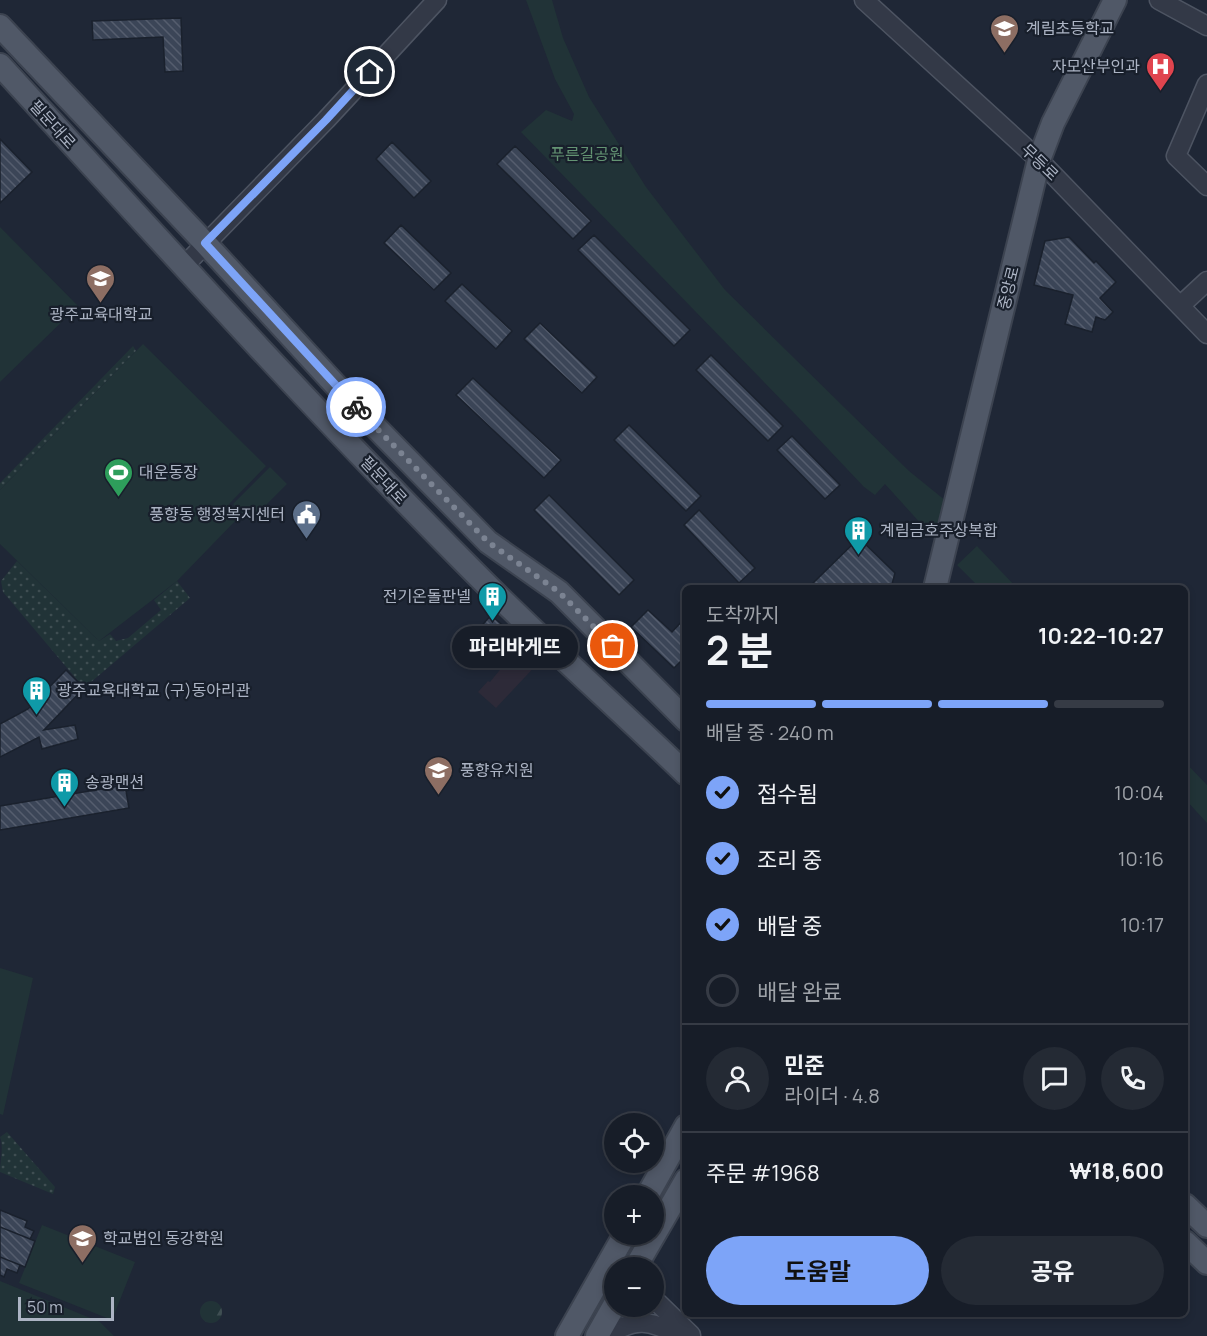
<!DOCTYPE html>
<html lang="ko">
<head>
<meta charset="utf-8">
<style>
  body { margin:0; font-family:Manrope,"Noto Sans KR",sans-serif; background:#242a34; color:#f1f3f6; height:100vh; display:flex; flex-direction:column; font-size:22px; white-space:nowrap }
  * { box-sizing:border-box; margin:0 }
  p { font-size:20px; color:#9ea2a8 }
  .icon { flex:none; width:33px; height:33px; fill:none; stroke:currentColor; stroke-width:2; stroke-linecap:round; stroke-linejoin:round }
  .map { position:relative; flex:1; overflow:hidden }
  .drawer { position:absolute; left:682px; top:585px; width:506px; height:732px; display:flex; flex-direction:column; background:#171d28; border-radius:9px; box-shadow:0 3px 9px #0003,0 0 0 2px #363b45 }
  .drawer>* { flex:none }
  .fabs { position:absolute; left:604px; top:1113px; display:grid; gap:12px }
  .fabs a { display:grid; place-items:center; width:60px; height:60px; border-radius:50%; background:#171d28; box-shadow:0 3px 9px #0003,0 0 0 2px #363b45; font-size:30px }
  .scale { position:absolute; left:18px; bottom:15px; width:96px; box-sizing:border-box; padding-left:6px; border:3px solid #acb4c4; border-top:0; font-size:16px; line-height:21px; white-space:nowrap; color:#acb4c4; -webkit-text-stroke:4px #181f2b; paint-order:stroke }
  .pin { position:absolute; display:grid; place-items:center; width:51px; height:51px; color:#fff; margin:-26px; border:3px solid #fff; border-radius:50%; box-shadow:0 2px 6px #0007 }
  .courier { position:absolute; display:grid; place-items:center; width:60px; height:60px; margin:-30px; border:4px solid #7da4f8; border-radius:50%; background:#fff; color:#222; box-shadow:0 2px 8px #0007 }
  .bubble { position:absolute; height:42px; border-radius:21px; background:#171d28; box-shadow:0 3px 9px #0003,0 0 0 2px #363b45; font-size:20px; font-weight:700; line-height:42px; text-align:center }
  .head em { font-style:normal; font-weight:700 }
  .head div { display:flex; flex-direction:column-reverse }
  .head { display:flex; align-items:center; justify-content:space-between; height:102px; padding:0 24px }
  h1 { font-size:39px; font-weight:700; line-height:45px }
  .bar { display:grid; grid-template-columns:repeat(4,1fr); gap:9px 6px; align-content:center; height:72px; padding:0 24px }
  .bar i { height:8px; border-radius:4px; background:#363b45 }
  .bar .on { background:#7da4f8 }
  .bar p { grid-column:span 4 }
  .line { display:flex; align-items:center; gap:15px; padding:0 24px; border-top:2px solid #363b45 }
  .line div { flex:1 }
  .round { display:grid; place-items:center; flex:none; width:63px; height:63px; border-radius:32px; background:#242a34 }
  ol { padding:0 24px; list-style:none }
  li { display:flex; align-items:center; gap:18px; height:66px }
  li p { margin-inline-start:auto }
  li .icon { padding:6px; border-radius:50%; background:#7da4f8; color:#111; stroke-width:4 }
  li:last-child { color:#9ea2a8 }
  li i { width:33px; height:33px; border:3px solid #363b45; border-radius:50% }
  .action { display:flex; gap:12px; margin-top:auto; padding:12px 24px }
  .action a { flex:1; height:69px; border-radius:36px; background:#7da4f8; color:#111; font-size:24px; font-weight:700; line-height:69px; text-align:center }
  .action a+a { background:#242a34; color:#f1f3f6 }
  .map>svg:first-child { display:block }
  .medical { fill:#2d2a38 }
  .grass { fill:url(#grass-dots) }
  .forest { fill:url(#forest-firs) }
  .green { fill:#213337 }
  .building { fill:url(#building-back-hatch); stroke:#1a212d; stroke-width:1.5 }
  .lines { fill:none; stroke-linecap:round; stroke-linejoin:round }
  .minor-casing { stroke:#4d5462; stroke-width:21 }
  .major-casing { stroke:#3c4350; stroke-width:26 }
  .minor { stroke:#333947; stroke-width:18 }
  .major { stroke:#505867; stroke-width:22 }
  .done { stroke:#7b8392; stroke-width:6; stroke-dasharray:0 10.8 }
  .route { stroke:#7da4f8; stroke-width:8 }
  .labels { text-anchor:middle; stroke-width:4.5; stroke-linejoin:round; paint-order:stroke }
  .poi-label { font-size:16px; fill:#acb4c4; stroke:#181f2b; text-anchor:start }
  .street-label { font-size:16px; fill:#acb4c4; stroke:#181f2b }
  .park-label { font-size:16px; fill:#649473; stroke:#181f2b }
</style>
</head>
<body>
<div class="map">
<svg width="1207" height="1336" viewBox="0 0 1207 1336">
  <defs>
    <pattern id="grass-dots" width="8" height="8" patternUnits="userSpaceOnUse" patternTransform="scale(1.5)"><rect width="8" height="8" fill="#213337"/><path d="M2 2h.1M6 6h.1" fill="none" stroke="#3f4e52" stroke-width="1.8" stroke-linecap="round"/></pattern>
    <pattern id="forest-firs" width="22" height="20" patternUnits="userSpaceOnUse" patternTransform="scale(1.5)"><rect width="22" height="20" fill="#213337"/><path d="M5 1l3.5 6h-7zM16 11l3.5 6h-7z" fill="#3f4e52"/></pattern>
    <pattern id="building-back-hatch" width="6" height="6" patternUnits="userSpaceOnUse" patternTransform="scale(1.5)"><rect width="6" height="6" fill="#3b4557"/><path d="M-1 5l2 2M0 0l6 6M5-1l2 2" fill="none" stroke="#555d6e"/></pattern>
  </defs>
  <rect width="100%" height="100%" fill="#1f2736"/>
  <path class="medical" d="M521 644 540 661 496 708 478 692 488 681 490 682Z"/>
  <path class="grass" d="M133 346 136 351 0 490V483Z
    M17 561 99 641 110 634 116 641 128 638 161 610 154 600 177 581 190 598 84 688 3 592 1 581Z
    M7 1132 55 1187 53 1194 0 1172C0 1161 4 1148 0 1137Z"/>
  <path class="forest" d="M200 1312a11 11 0 1 1 22 0a11 11 0 1 1-22 0Z"/>
  <path class="green" d="M526 0H552L563 38 589 97 646 187 725 290 909 471 951 505 941 531 932 536 885 484 875 495 864 487 797 416 521 132 546 110 572 121 574 114 555 79Z
    M0 227 78 306 0 382Z
    M143 344 266 466 229 504 241 515 177 581 99 641 0 544V490Z
    M270 467 287 484 250 521 233 504Z
    M977 546 1017 588H980L957 565Z
    M1185 762 1207 785V823L1185 799Z
    M0 968 33 978 3 1115 0 1114Z
    M42 1225 135 1262 112 1320 19 1283Z
    M0 1281 100 1322 114 1336H0Z"/>
  <path class="building" d="M181 18 183 71 165 72 163 37 93 40 92 21Z
    M0 139 32 172 0 203Z
    M392 142 431 181 414 198 376 159Z
    M515 146 591 221 573 239 497 164Z
    M401 225 451 273 434 290 384 243Z
    M594 235 690 330 674 346 578 250Z
    M1069 237 1094 263 1096 261 1116 282 1100 298 1113 312 1105 320 1096 317 1092 332 1065 324 1073 295 1034 285 1045 241Z
    M462 284 512 331 496 349 445 301Z
    M540 323 597 377 582 393 524 339Z
    M711 355 783 426 768 441 696 370Z
    M473 378 561 460 544 478 456 395Z
    M629 425 701 496 686 511 614 440Z
    M792 436 840 485 825 499 777 450Z
    M549 495 634 580 619 595 534 510Z
    M699 510 755 568 739 583 684 525Z
    M859 538 895 573 891 588H808Z
    M648 610 672 632 686 617V656L674 668 631 627Z
    M491 615 508 630 496 642 479 629Z
    M66 670 84 688 44 730 75 725 78 739 42 749 39 737 0 757V724L28 709Z
    M125 785 129 808 0 830V806Z
    M0 1210 27 1221 25 1227 34 1231 30 1239 35 1241 25 1267 20 1265 17 1273 7 1269 4 1277 0 1275Z
    M0 1227 35 1241 25 1267 0 1257Z"/>
  <g class="lines">
    <defs>
      <path id="minor" d="M864 0 1039 160 1207 334
        M1159 0 1207 26
        M1207 84 1176 156 1207 186
        M183 267 326 120 437 0
        M1180 306 1207 281
        M654 1299 691 1335
        M607 1336C638 1315 650 1322 682 1336"/>
      <path id="major" d="M0 26 205 243 352 403 488 542 559 592 686 720
        M0 65C156 236 311 408 474 572 542 641 616 706 686 774
        M935 588 1039 160 1053 123 1115 0
        M647 1196 686 1126
        M1185 1205 1207 1226
        M1185 1242 1207 1263
        M635 1268 686 1180
        M567 1336 625 1234
        M597 1336 615 1304"/>
    </defs>
    <use href="#minor" class="minor-casing"/>
    <use href="#major" class="major-casing"/>
    <use href="#minor" class="minor"/>
    <use href="#major" class="major"/>
  </g>
  <g class="lines">
    <path class="done" d="M356 407 488 542 559 592 613 646"/>
    <path class="route" d="M356 407 205 243 326 120 370 72"/>
  </g>
  <defs>
    <symbol id="school-pin" viewBox="-11 -11 22 30"><path d="M0 17L-7.5 6A9.5 9.5 0 1 1 7.5 6Z" fill="#8d6e63" stroke="#181f2b"/><path d="M0-5L7-2L0 1L-7-2ZM-4 1L0 2.5L4 1V4Q0 6-4 4Z" fill="#fff"/></symbol>
    <symbol id="hospital-pin" viewBox="-11 -11 22 30"><path d="M0 17L-7.5 6A9.5 9.5 0 1 1 7.5 6Z" fill="#e0444e" stroke="#181f2b"/><path d="M-5-5h3v3.5h4V-5h3V5h-3V1.5h-4V5h-3Z" fill="#fff"/></symbol>
    <symbol id="university-pin" viewBox="-11 -11 22 30"><path d="M0 17L-7.5 6A9.5 9.5 0 1 1 7.5 6Z" fill="#8d6e63" stroke="#181f2b"/><path d="M0-5L7-2L0 1L-7-2ZM-4 1L0 2.5L4 1V4Q0 6-4 4Z" fill="#fff"/></symbol>
    <symbol id="stadium-pin" viewBox="-11 -11 22 30"><path d="M0 17L-7.5 6A9.5 9.5 0 1 1 7.5 6Z" fill="#2e9e5b" stroke="#181f2b"/><path d="M0-5a6.5 5 0 1 0 0 10a6.5 5 0 1 0 0-10ZM-3.5-1.8h7v3.6h-7Z" fill="#fff"/></symbol>
    <symbol id="civic-pin" viewBox="-11 -11 22 30"><path d="M0 17L-7.5 6A9.5 9.5 0 1 1 7.5 6Z" fill="#5c6f8a" stroke="#181f2b"/><path d="M-.6-6.5H3V-4.5H.6V-3L4-1V1h2V6H-6V1h2V-1L-.6-3ZM-1.2 2.5V6h2.4V2.5Z" fill="#fff"/></symbol>
    <symbol id="building-pin" viewBox="-11 -11 22 30"><path d="M0 17L-7.5 6A9.5 9.5 0 1 1 7.5 6Z" fill="#0f9aa8" stroke="#181f2b"/><path d="M-4-6H4V6H1V3H-1V6H-4ZM-2.5-4.3h1.7v1.8h-1.7ZM.8-4.3h1.7v1.8H.8ZM-2.5-1h1.7V.8h-1.7ZM.8-1h1.7V.8H.8Z" fill="#fff"/></symbol>
  </defs>
  <g fill-rule="evenodd">
    <use href="#school-pin" x="988" y="12" width="33" height="45"/>
    <use href="#hospital-pin" x="1144" y="50" width="33" height="45"/>
    <use href="#university-pin" x="84" y="262" width="33" height="45"/>
    <use href="#stadium-pin" x="102" y="456" width="33" height="45"/>
    <use href="#civic-pin" x="290" y="498" width="33" height="45"/>
    <use href="#building-pin" x="842" y="514" width="33" height="45"/>
    <use href="#building-pin" x="476" y="580" width="33" height="45"/>
    <use href="#building-pin" x="20" y="674" width="33" height="45"/>
    <use href="#school-pin" x="422" y="754" width="33" height="45"/>
    <use href="#building-pin" x="48" y="766" width="33" height="45"/>
    <use href="#school-pin" x="66" y="1222" width="33" height="45"/>
  </g>
  <g class="labels">
    <g class="poi-label">
      <text x="1026" y="34">계림초등학교</text>
      <text x="1140" y="72" text-anchor="end">자모산부인과</text>
      <text x="101" y="320" text-anchor="middle">광주교육대학교</text>
      <text x="139" y="478">대운동장</text>
      <text x="285" y="520" text-anchor="end">풍향동 행정복지센터</text>
      <text x="880" y="536">계림금호주상복합</text>
      <text x="471" y="602" text-anchor="end">전기온돌판넬</text>
      <text x="57" y="696">광주교육대학교 (구)동아리관</text>
      <text x="460" y="776">풍향유치원</text>
      <text x="85" y="788">송광맨션</text>
      <text x="103" y="1244">학교법인 동강학원</text>
    </g>
    <g class="street-label">
      <text transform="translate(53 124) rotate(48)" y="6">필문대로</text>
      <text transform="translate(1040 162) rotate(44)" y="6">무등로</text>
      <text transform="translate(1008 288) rotate(-76)" y="6">중앙로</text>
      <text transform="translate(384 480) rotate(47)" y="6">필문대로</text>
    </g>
    <g class="park-label">
      <text x="587" y="160">푸른길공원</text>
    </g>
  </g>
</svg>
<div class="fabs">
<a><svg class="icon" aria-label="locate" viewBox="0 0 24 24"><circle cx="12" cy="12" r="6"/><path d="M12 2v4M12 18v4M2 12h4M18 12h4"/></svg></a>
<a>+</a>
<a>−</a>
</div>
<div class="scale">50 m</div>
<div class="pin" style="left:613px;top:646px;background:#ea580c"><svg class="icon" aria-label="bag" viewBox="0 0 24 24"><path d="M5 8h14l-1 12H6zM9 8a3 3 0 0 1 6 0"/></svg></div>
<div class="pin" style="left:370px;top:72px;background:#1f2937"><svg class="icon" aria-label="home" viewBox="0 0 24 24"><path d="M3 11l9-7 9 7M6 9v11h12V9"/></svg></div>
<div class="courier" style="left:356px;top:407px"><svg class="icon" aria-label="bike" viewBox="0 0 24 24"><circle cx="6" cy="16" r="4"/><circle cx="18" cy="16" r="4"/><path d="M6 16l4-8h5l3 8M10 8l3 8H6M13 5h3"/></svg></div>
<div class="bubble" style="left:452px;top:626px;width:126px">파리바게뜨</div>
<section class="drawer">
<div class="head"><div><h1>2 분</h1><p>도착까지</p></div><em>10:22–10:27</em></div>
<div class="bar"><i class="on"></i><i class="on"></i><i class="on"></i><i></i><p>배달 중 · 240 m</p></div>
<ol>
<li><svg class="icon" aria-label="check" viewBox="0 0 24 24"><path d="M5 12l5 5 9-10"/></svg>접수됨<p>10:04</p></li>
<li><svg class="icon" aria-label="check" viewBox="0 0 24 24"><path d="M5 12l5 5 9-10"/></svg>조리 중<p>10:16</p></li>
<li><svg class="icon" aria-label="check" viewBox="0 0 24 24"><path d="M5 12l5 5 9-10"/></svg>배달 중<p>10:17</p></li>
<li><i></i>배달 완료</li>
</ol>
<div class="line" style="height:108px"><a class="round"><svg class="icon" aria-label="person" viewBox="0 0 24 24"><circle cx="12" cy="8" r="4"/><path d="M4 21q1-7 8-7t8 7"/></svg></a><div><b>민준</b><p>라이더 · 4.8</p></div><a class="round"><svg class="icon" aria-label="chat" viewBox="0 0 24 24"><path d="M4 5h16v11H9l-5 4z"/></svg></a><a class="round"><svg class="icon" aria-label="phone" viewBox="0 0 24 24"><path d="M5 4h4l2 5-3 2q2 4 5 5l2-3 5 2v4C11 20 4 13 5 4z"/></svg></a></div>
<div class="line" style="height:78px"><div>주문 #1968</div><b>₩18,600</b></div>
<div class="action"><a>도움말</a><a>공유</a></div>
</section>
</div>
</body>
</html>
